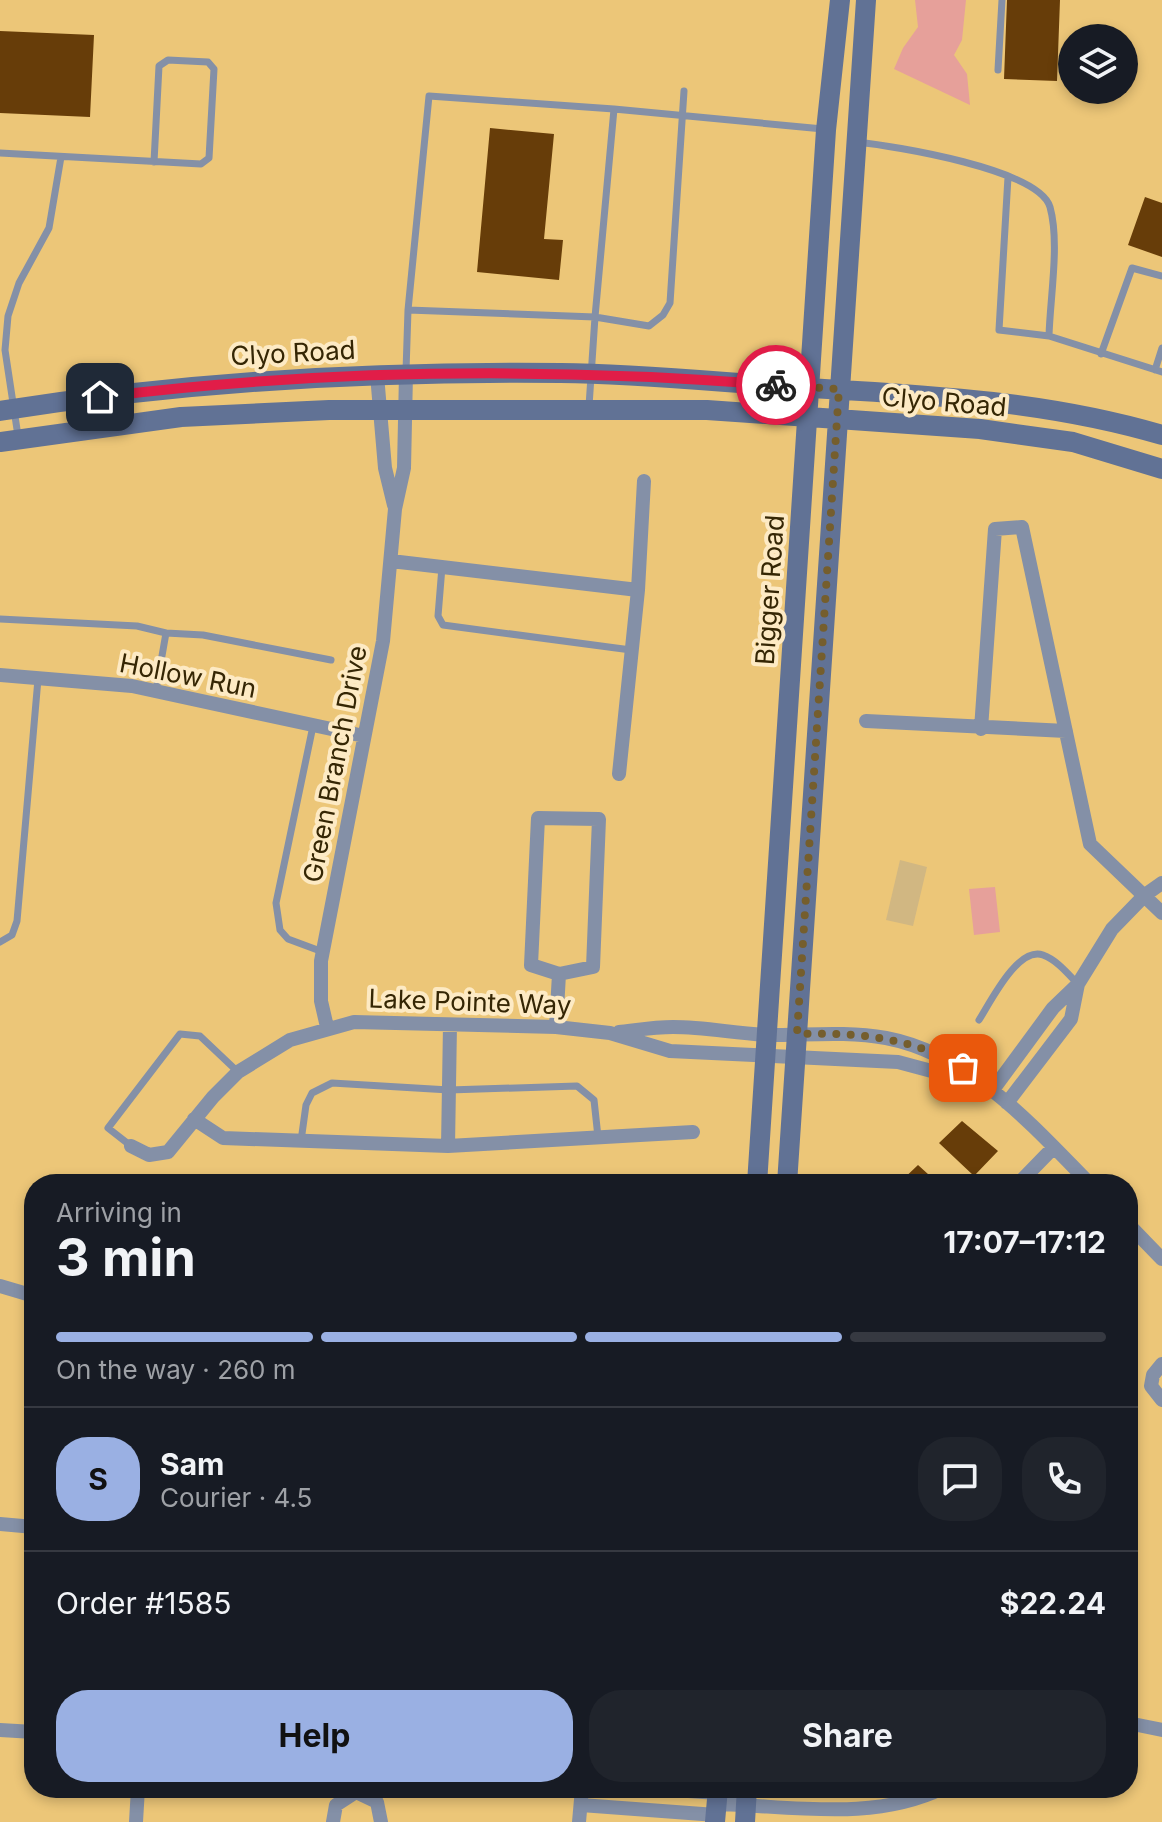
<!DOCTYPE html>
<html lang="en">
<head>
<meta charset="utf-8">
<style>
  body { margin:0; font-family:Inter,sans-serif; background:#20242c; color:#f1f3f6; height:100vh; display:flex; flex-direction:column; font-size:30px; white-space:nowrap }
  * { box-sizing:border-box; margin:0 }
  p { font-size:26px; color:#9ea1a6 }
  .icon { flex:none; width:44px; height:44px; fill:none; stroke:currentColor; stroke-width:2; stroke-linecap:round; stroke-linejoin:round }
  .map { position:relative; flex:1; overflow:hidden }
  .details { position:absolute; left:24px; top:1174px; width:1114px; height:624px; display:flex; flex-direction:column; background:#171b24; border-radius:32px; box-shadow:0 4px 12px #0003 }
  .details>* { flex:none }
  .buttons { position:absolute; left:1058px; top:24px; display:grid; gap:16px }
  .buttons a { display:grid; place-items:center; width:80px; height:80px; border-radius:50%; background:#171b24; box-shadow:0 4px 12px #0003; font-size:40px }
  .pin { position:absolute; display:grid; place-items:center; width:68px; height:68px; color:#fff; margin:-34px; border-radius:16px; box-shadow:0 4px 12px #0006 }
  .courier { position:absolute; display:grid; place-items:center; width:80px; height:80px; margin:-40px; border:6px solid #e11d48; border-radius:50%; background:#fff; color:#222; box-shadow:0 2px 10px #0007 }
  .summary em { font-style:normal; font-weight:700 }
  .summary div { display:flex; flex-direction:column-reverse }
  .summary { display:flex; align-items:center; justify-content:space-between; height:136px; padding:0 32px }
  h1 { font-size:52px; font-weight:700; line-height:60px }
  .bar { display:grid; grid-template-columns:repeat(4,1fr); gap:12px 8px; align-content:center; height:96px; padding:0 32px }
  .bar i { height:10px; border-radius:6px; background:#363941 }
  .bar .current { background:#9ab0e3 }
  .bar p { grid-column:span 4 }
  .line { display:flex; align-items:center; gap:20px; padding:0 32px; border-top:2px solid #363941 }
  .line div { flex:1 }
  .round { display:grid; place-items:center; flex:none; width:84px; height:84px; border-radius:32px; background:#20242c }
  .action { display:flex; gap:16px; margin-top:auto; padding:16px 32px }
  .action a { flex:1; height:92px; border-radius:32px; background:#9ab0e3; color:#111; font-size:32px; font-weight:700; line-height:92px; text-align:center }
  .action a+a { background:#20242c; color:#f1f3f6 }
  .map>svg:first-child { display:block }
  .green { fill:#d1b782 }
  .water { fill:#e6a09a }
  .building { fill:#673d09 }
  .lines { fill:none; stroke-linecap:round; stroke-linejoin:round }
  .lane { stroke:#8490a7; stroke-width:7 }
  .street { stroke:#8490a7; stroke-width:14 }
  .secondary { stroke:#617295; stroke-width:20 }
  .done { stroke:#755e2d; stroke-width:8; stroke-dasharray:0 14.4 }
  .route { stroke:#e11d48; stroke-width:10 }
  .labels { text-anchor:middle; stroke-width:8; stroke-linejoin:round; paint-order:stroke }
  .street-label { font-size:26px; fill:#352604; stroke:#fdeac4 }
</style>
</head>
<body>
<div class="map">
<svg width="1162" height="1822" viewBox="0 0 1162 1822">
  <rect width="100%" height="100%" fill="#ecc678"/>
  <path class="green" d="M900 860 927 867 913 926 886 920Z"/>
  <path class="water" d="M915 0H966L962 40 954 55 967 74 970 105 894 69 903 48 918 27Z
    M995 887 1000 932 974 935 969 889Z"/>
  <path class="building" d="M1007 0H1060L1057 81 1004 79Z
    M0 31 94 35 90 117 0 113Z
    M490 128 554 134 544 239 563 240 559 280 477 272Z
    M1145 197 1162 203V257L1128 245Z
    M962 1121 998 1151 974 1176 939 1143Z
    M918 1165 939 1184H898Z"/>
  <g class="lines">
    <path class="lane" d="M998 70 1002 0
      M614 109 823 129
      M857 142C894 146 1039 169 1050 207 1060 243 1050 298 1049 336L1162 372
      M0 153 201 164 209 158 214 69 208 62 168 60 159 66 154 162
      M1008 177 999 330 1049 336
      M1101 354 1132 268 1162 276
      M1155 370 1162 348
      M406 371 408 310 595 317 614 109 429 96 408 310
      M589 406 595 317 649 326 663 315 670 303 684 91
      M18 436 5 350 8 316 19 283 49 228 61 157
      M442 567 438 616 443 625 631 650
      M0 619 137 626 166 633
      M156 690 166 633 203 635 331 660
      M313 726 276 903 280 930 288 939 323 952
      M0 942 12 935 17 921 38 679
      M979 1020C991 1001 1018 946 1043 955 1057 960 1068 974 1078 984
      M301 1141 306 1105 312 1093 332 1083 449 1090 577 1086 594 1100 598 1137
      M131 1146 108 1128 180 1034 200 1036 238 1072"/>
    <path class="street" d="M377 375 385 468 394 505
      M391 561 638 590
      M0 675 132 686 364 736
      M866 721 1066 731
      M981 729 995 529 1022 527 1090 844 1162 913
      M619 774 638 590 644 481
      M327 1027 321 1001V961L383 641 395 509 404 468 406 374
      M556 1027 559 974 531 965 538 818 599 819 593 967 559 974
      M619 1032C637 1030 655 1027 673 1027 706 1027 738 1034 770 1035 809 1035 847 1031 886 1038 970 1054 1032 1125 1090 1184
      M992 1091 1053 1008 1078 984 1112 929 1145 895 1162 883
      M1007 1103 1071 1019 1078 984
      M194 1119 223 1138 448 1146 693 1132
      M131 1146 149 1155 168 1152 213 1097 238 1072 290 1040 354 1022 556 1027 610 1033 670 1051 898 1062 980 1084
      M448 1146 450 1025
      M1018 1184 1054 1147
      M1128 1224 1162 1259
      M0 1286 34 1296
      M1162 1364 1153 1375 1151 1386 1162 1400
      M0 1524 34 1527
      M1128 1723 1162 1730
      M0 1730 34 1732
      M644 1788 718 1793
      M717 1804C793 1806 873 1822 943 1788
      M581 1805 716 1815
      M136 1822 138 1788
      M333 1822 336 1805 356 1792 377 1802 381 1822
      M579 1822 582 1788"/>
    <path class="secondary" d="M0 411C187 381 372 371 561 373 644 374 726 383 809 388 929 395 1047 401 1162 435
      M0 442 181 417 329 410H707L980 429 1073 442 1162 469
      M757 1184 826 130 840 0
      M787 1184 866 0
      M715 1822 718 1788
      M745 1822 747 1788"/>
  </g>
  <g class="lines">
    <path class="done" d="M776 385 839 389 797 1034C855 1032 913 1037 963 1068"/>
    <path class="route" d="M100 397C324 369 551 367 776 385"/>
  </g>
  <g class="labels">
    <g class="street-label">
      <text transform="translate(293 353) rotate(-3)" y="9">Clyo Road</text>
      <text transform="translate(944 402) rotate(5)" y="9">Clyo Road</text>
      <text transform="translate(770 590) rotate(-86)" y="9">Bigger Road</text>
      <text transform="translate(188 676) rotate(11)" y="9">Hollow Run</text>
      <text transform="translate(335 764) rotate(-79)" y="9">Green Branch Drive</text>
      <text transform="translate(470 1002) rotate(2)" y="9">Lake Pointe Way</text>
    </g>
  </g>
</svg>
<div class="buttons">
<a><svg class="icon" aria-label="layers" viewBox="0 0 24 24"><path d="M12 4l9 5-9 5-9-5zM3 14l9 5 9-5"/></svg></a>
</div>
<div class="pin" style="left:963px;top:1068px;background:#ea580c"><svg class="icon" aria-label="bag" viewBox="0 0 24 24"><path d="M5 8h14l-1 12H6zM9 8a3 3 0 0 1 6 0"/></svg></div>
<div class="pin" style="left:100px;top:397px;background:#1f2937"><svg class="icon" aria-label="home" viewBox="0 0 24 24"><path d="M3 11l9-7 9 7M6 9v11h12V9"/></svg></div>
<div class="courier" style="left:776px;top:385px"><svg class="icon" aria-label="bike" viewBox="0 0 24 24"><circle cx="6" cy="16" r="4"/><circle cx="18" cy="16" r="4"/><path d="M6 16l4-8h5l3 8M10 8l3 8H6M13 5h3"/></svg></div>
<section class="details">
<div class="summary"><div><h1>3 min</h1><p>Arriving in</p></div><em>17:07–17:12</em></div>
<div class="bar"><i class="current"></i><i class="current"></i><i class="current"></i><i></i><p>On the way · 260 m</p></div>
<div class="line" style="height:144px"><b class="round" style="background:#9ab0e3;color:#111">S</b><div><b>Sam</b><p>Courier · 4.5</p></div><a class="round"><svg class="icon" aria-label="chat" viewBox="0 0 24 24"><path d="M4 5h16v11H9l-5 4z"/></svg></a><a class="round"><svg class="icon" aria-label="phone" viewBox="0 0 24 24"><path d="M5 4h4l2 5-3 2q2 4 5 5l2-3 5 2v4C11 20 4 13 5 4z"/></svg></a></div>
<div class="line" style="height:104px"><div>Order #1585</div><b>$22.24</b></div>
<div class="action"><a>Help</a><a>Share</a></div>
</section>
</div>
</body>
</html>
